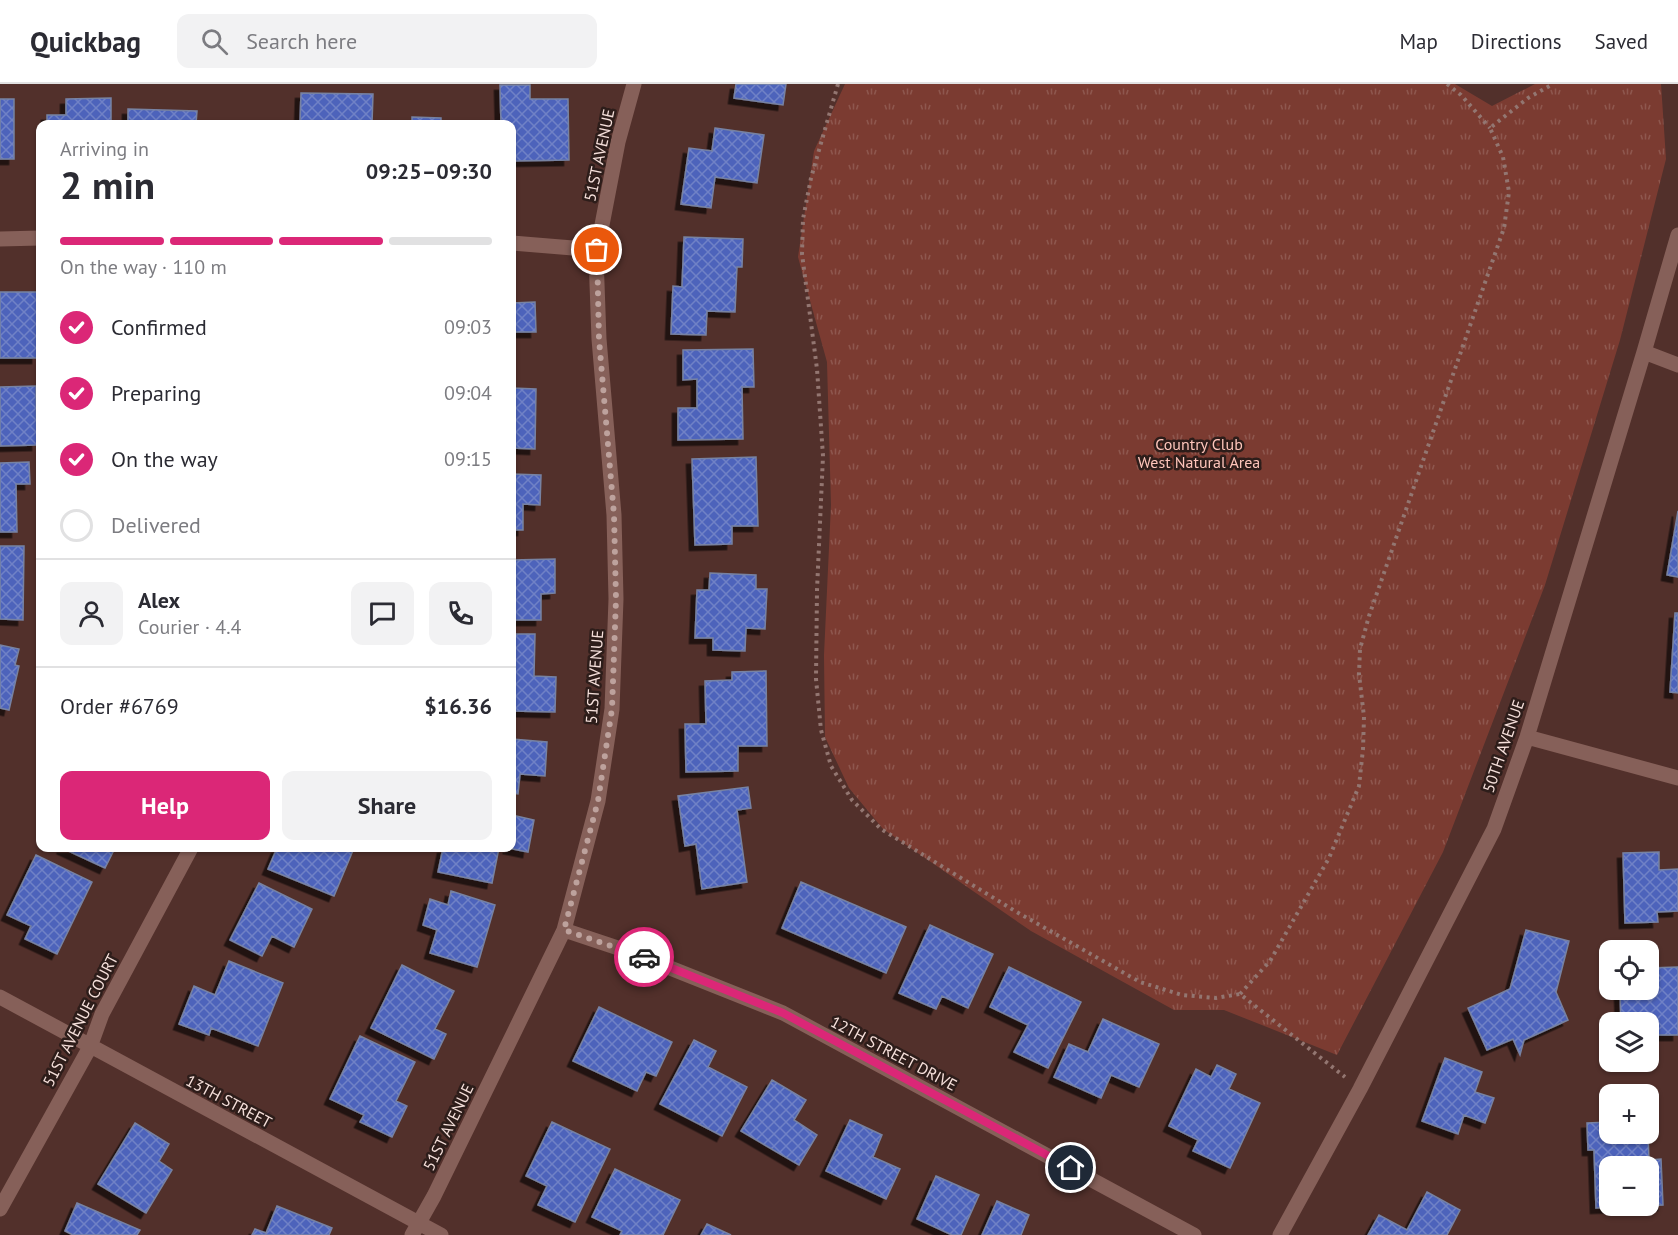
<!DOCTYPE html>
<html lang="en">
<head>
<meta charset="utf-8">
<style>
  body { margin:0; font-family:"PT Sans",sans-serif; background:#f2f2f3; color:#2b2b33; height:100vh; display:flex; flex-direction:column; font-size:22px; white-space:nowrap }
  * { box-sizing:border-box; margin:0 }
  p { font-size:20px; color:#7c7c81 }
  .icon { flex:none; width:33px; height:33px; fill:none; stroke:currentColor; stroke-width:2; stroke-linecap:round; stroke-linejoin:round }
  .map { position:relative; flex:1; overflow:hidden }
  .panel { position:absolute; left:36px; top:36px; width:480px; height:732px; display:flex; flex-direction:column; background:#fff; border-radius:12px; box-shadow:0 2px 4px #0004 }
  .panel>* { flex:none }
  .buttons { position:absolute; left:1599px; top:856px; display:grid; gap:12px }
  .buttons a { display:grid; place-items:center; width:60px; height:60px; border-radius:12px; background:#fff; box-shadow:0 2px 4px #0004; font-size:30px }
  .pin { position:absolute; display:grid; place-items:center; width:51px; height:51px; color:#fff; margin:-26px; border:3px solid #fff; border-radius:50%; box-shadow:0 2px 6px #0007 }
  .courier { position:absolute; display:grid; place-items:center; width:60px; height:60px; margin:-30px; border:4px solid #db2777; border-radius:50%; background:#fff; color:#222; box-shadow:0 2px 8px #0007 }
  .overview em { font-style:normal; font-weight:700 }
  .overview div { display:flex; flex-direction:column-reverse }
  .overview { display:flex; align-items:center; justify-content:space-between; height:102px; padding:0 24px }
  h1 { font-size:39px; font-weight:700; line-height:45px }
  .bar { display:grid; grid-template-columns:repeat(4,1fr); gap:9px 6px; align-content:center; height:72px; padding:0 24px }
  .bar i { height:8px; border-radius:4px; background:#e1e1e2 }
  .bar .active { background:#db2777 }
  .bar p { grid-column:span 4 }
  .line { display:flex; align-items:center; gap:15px; padding:0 24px; border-top:2px solid #e1e1e2 }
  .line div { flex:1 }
  .round { display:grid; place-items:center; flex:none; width:63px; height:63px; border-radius:12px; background:#f2f2f3 }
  ol { padding:0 24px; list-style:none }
  li { display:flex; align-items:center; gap:18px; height:66px }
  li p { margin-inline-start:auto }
  li .icon { padding:6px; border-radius:50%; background:#db2777; color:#fff; stroke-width:4 }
  li:last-child { color:#7c7c81 }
  li i { width:33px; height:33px; border:3px solid #e1e1e2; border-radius:50% }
  .action { display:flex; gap:12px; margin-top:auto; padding:12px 24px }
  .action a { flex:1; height:69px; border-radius:12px; background:#db2777; color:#fff; font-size:24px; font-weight:700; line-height:69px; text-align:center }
  .action a+a { background:#f2f2f3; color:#2b2b33 }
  header { display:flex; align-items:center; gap:36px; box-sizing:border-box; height:84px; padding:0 30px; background:#fff; border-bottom:2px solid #e1e1e2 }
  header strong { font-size:28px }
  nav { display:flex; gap:33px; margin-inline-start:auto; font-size:21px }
  .search { width:420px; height:54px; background:#f2f2f3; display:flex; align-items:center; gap:15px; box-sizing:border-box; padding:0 21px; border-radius:12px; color:#7c7c81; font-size:22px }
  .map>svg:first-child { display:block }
  .park { fill:url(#park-tufts) }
  .building { fill:url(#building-cross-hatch); stroke:#7782a2; stroke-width:1.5; filter:url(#shadow) }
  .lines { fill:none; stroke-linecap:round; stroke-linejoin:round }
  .path { stroke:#937671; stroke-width:4; stroke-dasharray:3 4.5; stroke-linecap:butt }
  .street { stroke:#866059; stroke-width:15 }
  .done { stroke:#bda29d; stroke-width:6; stroke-dasharray:0 10.8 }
  .route { stroke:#db2777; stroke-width:8 }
  .labels { text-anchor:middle; stroke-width:5; stroke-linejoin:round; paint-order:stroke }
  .street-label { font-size:16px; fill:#f6e0db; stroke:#2d1d1a }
  .park-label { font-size:16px; fill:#ffc6bb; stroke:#2d1d1a }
</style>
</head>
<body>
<header>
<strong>Quickbag</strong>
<div class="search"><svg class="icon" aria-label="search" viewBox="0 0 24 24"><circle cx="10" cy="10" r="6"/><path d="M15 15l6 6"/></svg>Search here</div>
<nav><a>Map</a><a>Directions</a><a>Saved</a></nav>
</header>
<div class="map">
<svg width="1678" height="1151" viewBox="0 0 1678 1151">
  <defs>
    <pattern id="park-tufts" width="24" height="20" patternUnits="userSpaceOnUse" patternTransform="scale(1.5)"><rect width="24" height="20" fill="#7b3b31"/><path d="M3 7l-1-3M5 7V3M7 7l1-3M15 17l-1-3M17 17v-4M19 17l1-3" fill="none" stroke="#8e574e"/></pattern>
    <pattern id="building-cross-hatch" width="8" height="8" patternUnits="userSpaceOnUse" patternTransform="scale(1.5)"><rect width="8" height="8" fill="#4d64bb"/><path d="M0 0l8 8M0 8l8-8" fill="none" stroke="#7081c6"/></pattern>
    <filter id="shadow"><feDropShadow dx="-5.5" dy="5.5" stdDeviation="0" flood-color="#0009"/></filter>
  </defs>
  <rect width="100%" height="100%" fill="#52302b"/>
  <path class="park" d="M845 0H1455L1492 22 1535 0H1661L1666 75 1620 256 1545 501 1443 768 1337 971 1224 926H1174L1031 847 883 745 849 704 825 653 824 571 831 421 827 278 798 173 814 67Z"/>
  <path class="building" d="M736 0H786L783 21 734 14Z
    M500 1H530V15H568L569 76 512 77V40H501Z
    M301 9 373 10 372 40H300Z
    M111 14V40H47V31H66V15Z
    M0 15H14V75H0Z
    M128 25 197 27 196 40H128Z
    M412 33 441 34V40H412Z
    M234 37 287 38V40H234Z
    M715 44 764 51 757 99 715 93 711 124 681 120 689 64 712 67Z
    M684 153 743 155 742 183H737L735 228 707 227 706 251 671 250 673 202 682 203Z
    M0 208H38L37 274H0Z
    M535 218 536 248H512V219Z
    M753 265 754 303H742L743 355 678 356V324H697V295L683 296V266Z
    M36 302 37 361 0 362V303Z
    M512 304 536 305 535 365 512 364Z
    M756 373 758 442H732V460L695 461 692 375Z
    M29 378 30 400H16L17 448H0V379Z
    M512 390 541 391 540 421 523 420V446H512Z
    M1678 427V493L1667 491Z
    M0 462H24L23 536 0 535Z
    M555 475V509L541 510V536H512V476Z
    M710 489 756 491V505H767L765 545 746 544 745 567 713 566V554H695L697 506H709Z
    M1675 529H1678V609L1670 608Z
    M512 550H535L534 592 556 593 555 628 512 627Z
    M0 561 19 565 15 581 19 582 9 626 0 624Z
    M766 587 767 662H738V687L686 688 685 640H706L705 597 732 596V588Z
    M512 655 547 658 545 692 520 690 518 710 512 709Z
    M748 703 751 724 737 726 747 798 702 805 696 760 685 762 678 712Z
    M512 731 534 736 528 768 508 764H512Z
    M62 764H115L105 784Z
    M277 764H354L334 812 268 785Z
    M443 764H499L492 799 438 788Z
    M1659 768V786L1678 785V827L1657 828 1658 838 1625 839 1623 769Z
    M36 771 92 798 57 870 25 855 31 842 7 831Z
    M801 798 906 843 886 889 782 844Z
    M259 799 312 825 294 863 272 852 262 872 230 856Z
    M451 807 495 821 477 883 430 869 437 846 423 841 430 815 448 821Z
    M930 841 993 870 968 924 942 912 936 925 899 909Z
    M1526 846 1569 857 1556 908 1568 936 1524 956 1520 971 1513 955 1487 966 1468 924 1510 905Z
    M229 877 283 899 258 962 211 944 209 951 179 940 194 902 215 911Z
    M402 881 454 907 435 945 446 950 434 975 371 944Z
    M1009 883 1081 918 1048 984 1014 968 1028 941 990 923Z
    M1678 883V951H1648V939H1621L1620 906H1648V884Z
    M599 923 672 958 656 992 646 988 637 1007 573 977Z
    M1103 935 1159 960 1139 1003 1111 991 1101 1014 1054 993 1069 960 1088 968Z
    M360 952 415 978 396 1017 407 1022 392 1053 360 1038 364 1031 330 1015Z
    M694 956 716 967 708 983 747 1003 722 1052 660 1020Z
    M1445 974 1482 988 1475 1008 1494 1014 1485 1039 1464 1031 1458 1050 1422 1037Z
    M1217 981 1236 990 1229 1005 1260 1019 1230 1084 1193 1067 1198 1056 1169 1042 1196 985 1211 993Z
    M772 996 806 1016 794 1036 817 1051 799 1081 741 1047Z
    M1647 1004V1011H1613V1005Z
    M850 1036 882 1051 873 1073 900 1085 886 1115 826 1087Z
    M552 1038 610 1065 575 1138 538 1121 547 1102 526 1092Z
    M1610 1038V1050H1648L1649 1076 1661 1075 1663 1121 1648 1122V1083H1610V1122H1641L1596 1124 1594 1066H1588L1587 1039Z
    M135 1039 169 1060 159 1077 172 1086 146 1129 98 1100Z
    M615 1085 680 1116 663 1151H620L622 1147 592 1133Z
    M936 1092 979 1111 961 1151H952L917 1135Z
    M1427 1108 1460 1126 1447 1151H1368L1379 1131 1407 1146Z
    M997 1117 1029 1131 1021 1151H982Z
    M77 1119 140 1146 137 1151H73L65 1147Z
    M277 1122 332 1144 329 1151H252L255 1145 266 1149Z
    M707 1140 731 1151H701Z"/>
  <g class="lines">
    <path class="path" d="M838 0 811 94 803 135 802 170 817 285 823 372 817 506 816 595 821 646 831 682 852 716 881 745 1015 827 1140 898 1182 911 1216 914 1240 910 1345 993
      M1447 0 1461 11 1490 44
      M1240 910 1270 877 1329 774 1359 702 1363 665 1364 633 1359 590 1360 565 1369 532 1504 144 1509 108 1503 73 1490 44 1528 14 1553 0"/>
    <path class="street" d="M0 155 40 154
      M512 159 597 166
      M1644 268 1678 281
      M1527 653 1678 694
      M564 846 630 868 783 929 1194 1151
      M0 913 441 1151
      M0 1125 90 963 102 930 191 764
      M412 1151 434 1112 564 846 598 717 612 625 616 515 614 431 599 255 596 172 618 58 634 0
      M1280 1151 1360 1005 1494 745 1527 653 1644 268 1678 151"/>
  </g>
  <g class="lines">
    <path class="done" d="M597 166 599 255 614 431 616 515 612 625 598 717 564 846 644 873"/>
    <path class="route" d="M644 873 783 929 1071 1084"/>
  </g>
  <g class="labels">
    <g class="street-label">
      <text transform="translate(599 71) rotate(-78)" y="6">51ST AVENUE</text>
      <text transform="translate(594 593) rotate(-86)" y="6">51ST AVENUE</text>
      <text transform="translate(1503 662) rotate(-71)" y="6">50TH AVENUE</text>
      <text transform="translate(80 936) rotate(-63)" y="6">51ST AVENUE COURT</text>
      <text transform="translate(894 969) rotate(28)" y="6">12TH STREET DRIVE</text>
      <text transform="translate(229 1017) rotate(28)" y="6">13TH STREET</text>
      <text transform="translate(448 1043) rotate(-64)" y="6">51ST AVENUE</text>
    </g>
    <g class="park-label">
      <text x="1199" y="366">Country Club<tspan x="1199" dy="18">West Natural Area</tspan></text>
    </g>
  </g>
</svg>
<div class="buttons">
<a><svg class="icon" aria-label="locate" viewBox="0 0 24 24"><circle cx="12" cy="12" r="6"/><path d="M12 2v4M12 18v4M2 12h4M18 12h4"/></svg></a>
<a><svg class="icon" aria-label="layers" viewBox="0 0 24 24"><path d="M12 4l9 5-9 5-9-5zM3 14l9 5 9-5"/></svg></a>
<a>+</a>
<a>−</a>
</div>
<div class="pin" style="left:597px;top:166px;background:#ea580c"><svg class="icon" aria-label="bag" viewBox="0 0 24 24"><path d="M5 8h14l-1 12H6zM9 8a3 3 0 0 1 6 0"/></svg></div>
<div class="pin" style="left:1071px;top:1084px;background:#1f2937"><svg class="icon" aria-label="home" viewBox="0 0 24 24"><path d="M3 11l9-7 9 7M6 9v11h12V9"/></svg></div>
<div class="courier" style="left:644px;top:873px"><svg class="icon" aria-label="car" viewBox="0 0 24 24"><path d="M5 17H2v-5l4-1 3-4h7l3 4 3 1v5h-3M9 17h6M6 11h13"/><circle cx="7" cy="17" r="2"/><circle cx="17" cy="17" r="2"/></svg></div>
<section class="panel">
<div class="overview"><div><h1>2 min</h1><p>Arriving in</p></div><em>09:25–09:30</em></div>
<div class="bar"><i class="active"></i><i class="active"></i><i class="active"></i><i></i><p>On the way · 110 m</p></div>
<ol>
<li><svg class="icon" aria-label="check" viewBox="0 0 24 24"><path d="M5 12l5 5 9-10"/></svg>Confirmed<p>09:03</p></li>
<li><svg class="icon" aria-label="check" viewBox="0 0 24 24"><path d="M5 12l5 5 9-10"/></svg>Preparing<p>09:04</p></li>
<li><svg class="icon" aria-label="check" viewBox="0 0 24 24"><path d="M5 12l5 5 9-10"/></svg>On the way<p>09:15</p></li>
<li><i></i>Delivered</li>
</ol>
<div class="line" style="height:108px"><a class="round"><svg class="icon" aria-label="person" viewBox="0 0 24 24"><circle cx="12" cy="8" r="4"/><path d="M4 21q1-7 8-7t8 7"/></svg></a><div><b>Alex</b><p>Courier · 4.4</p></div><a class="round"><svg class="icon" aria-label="chat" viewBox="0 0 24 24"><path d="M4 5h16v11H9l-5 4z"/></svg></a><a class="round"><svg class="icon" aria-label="phone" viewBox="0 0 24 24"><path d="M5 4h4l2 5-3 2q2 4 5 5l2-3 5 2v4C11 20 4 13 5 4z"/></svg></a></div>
<div class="line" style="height:78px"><div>Order #6769</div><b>$16.36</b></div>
<div class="action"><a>Help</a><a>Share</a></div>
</section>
</div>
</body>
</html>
